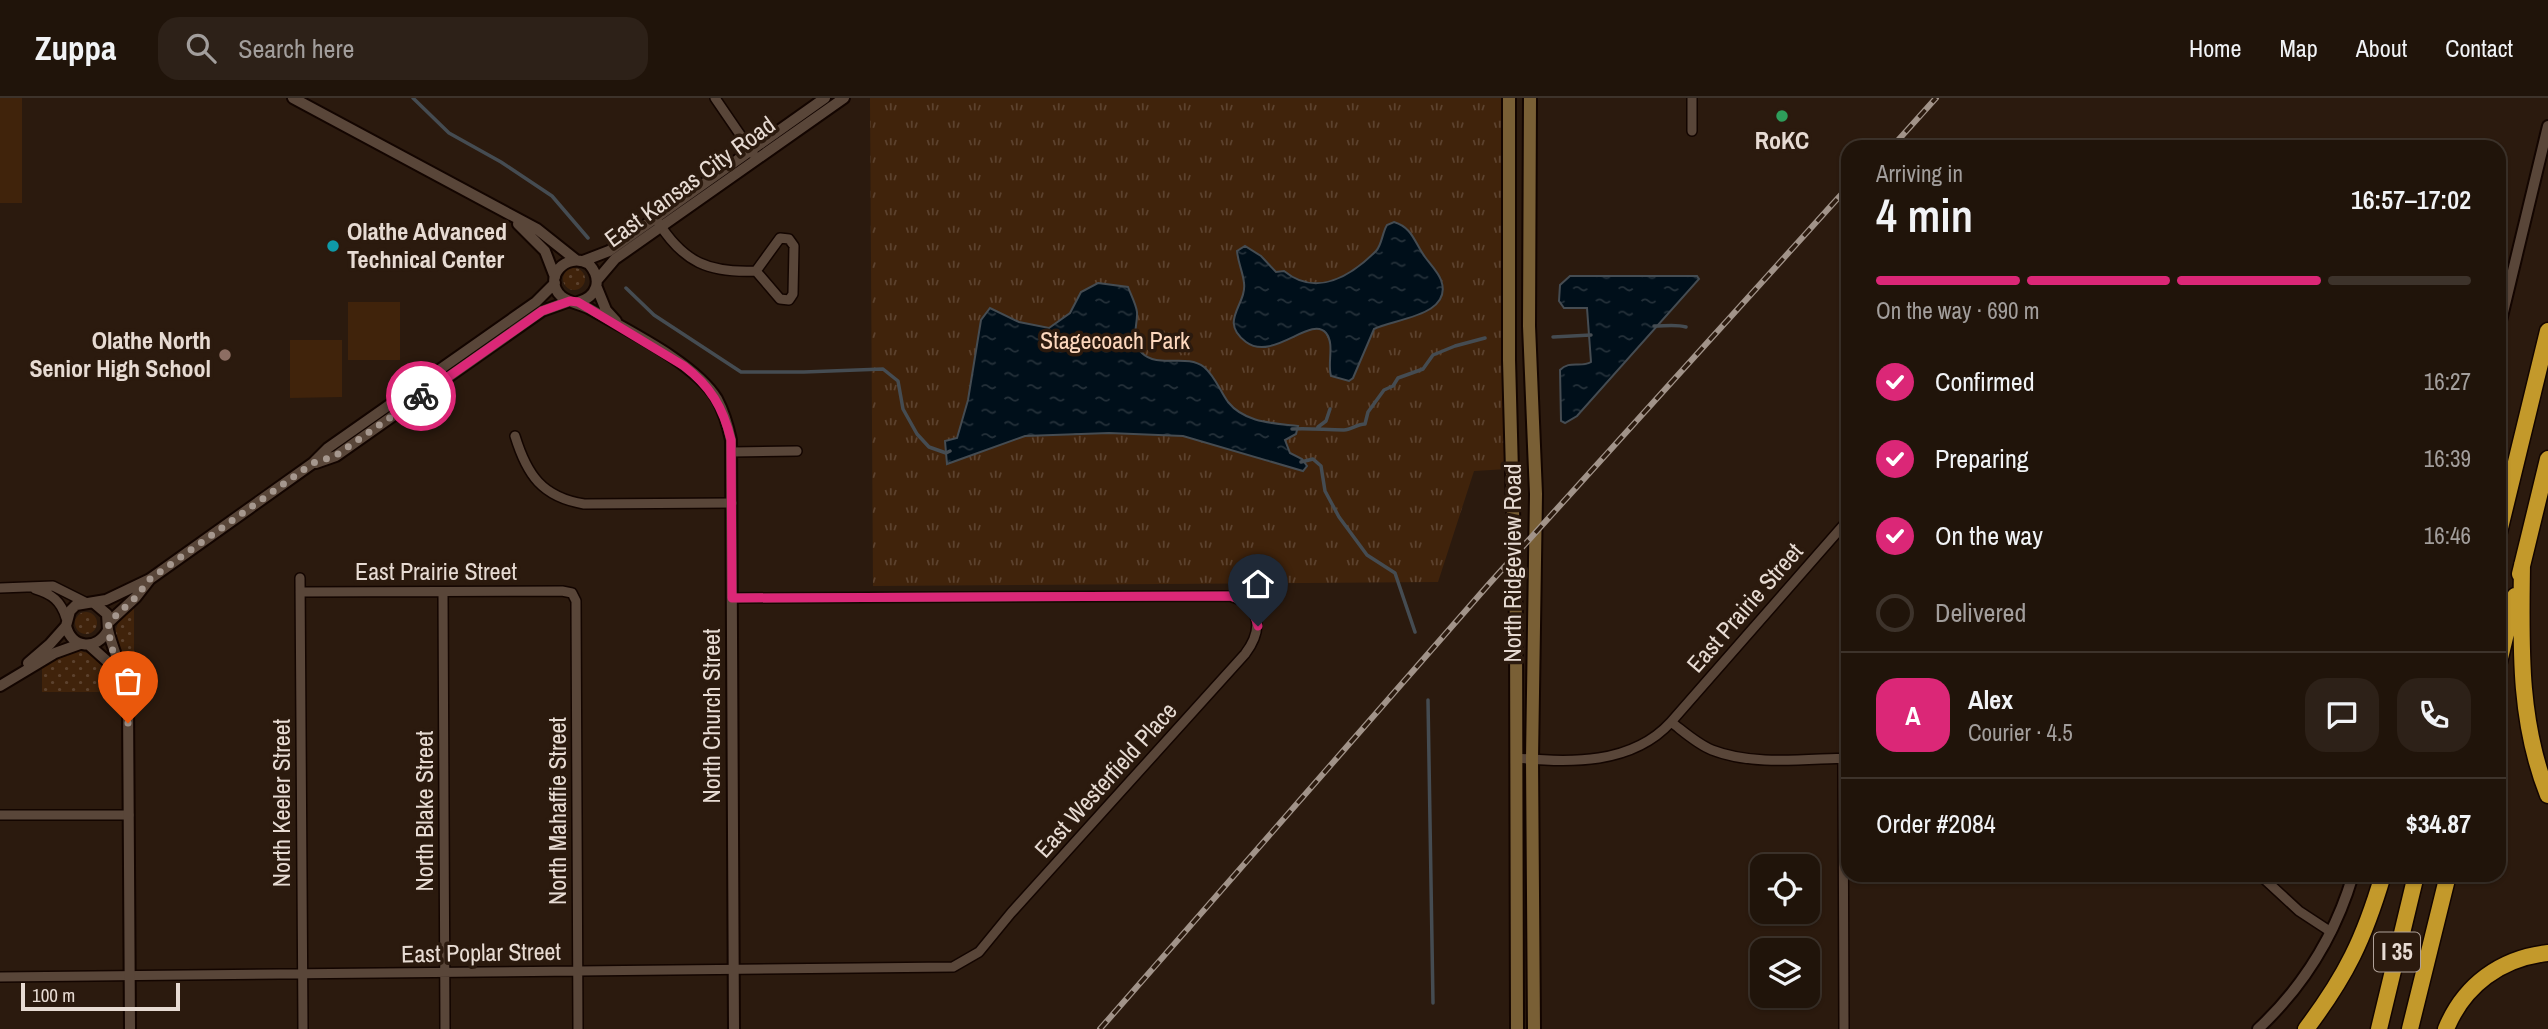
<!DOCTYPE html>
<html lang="en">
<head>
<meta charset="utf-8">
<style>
  body { margin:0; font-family:"Archivo Narrow",sans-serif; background:#2d2118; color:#f1f3f6; height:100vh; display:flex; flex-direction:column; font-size:26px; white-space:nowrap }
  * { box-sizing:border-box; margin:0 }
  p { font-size:23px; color:#a29e9c }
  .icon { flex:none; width:38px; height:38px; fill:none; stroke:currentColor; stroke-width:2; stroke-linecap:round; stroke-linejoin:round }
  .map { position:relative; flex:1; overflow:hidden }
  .side { position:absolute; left:1841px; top:42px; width:665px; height:742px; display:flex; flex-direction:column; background:#20140a; border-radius:21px; box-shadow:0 2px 5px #0004,0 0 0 2px #3d332b }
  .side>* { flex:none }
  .tools { position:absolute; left:1750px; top:756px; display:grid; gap:14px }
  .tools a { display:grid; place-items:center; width:70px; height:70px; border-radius:14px; background:#20140a; box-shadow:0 2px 5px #0004,0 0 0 2px #3d332b; font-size:35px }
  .scale { position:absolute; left:21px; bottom:18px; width:159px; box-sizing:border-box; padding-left:7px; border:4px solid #e7dbd3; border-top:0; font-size:19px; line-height:24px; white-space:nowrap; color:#e7dbd3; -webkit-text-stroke:5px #2b1a0e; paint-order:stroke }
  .pin { position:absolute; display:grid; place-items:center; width:60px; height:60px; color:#fff; margin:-72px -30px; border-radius:50% 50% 50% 0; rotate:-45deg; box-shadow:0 0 7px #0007 }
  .pin .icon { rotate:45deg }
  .courier { position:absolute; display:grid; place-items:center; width:70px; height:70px; margin:-35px; border:5px solid #db2777; border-radius:50%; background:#fff; color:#222; box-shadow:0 2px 9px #0007 }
  .overview em { font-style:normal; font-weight:600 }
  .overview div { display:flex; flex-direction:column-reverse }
  .overview { display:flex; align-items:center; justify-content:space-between; height:119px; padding:0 35px }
  h1 { font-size:46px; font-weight:600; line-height:52px }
  .bar { display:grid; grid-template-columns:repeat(4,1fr); gap:10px 7px; align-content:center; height:84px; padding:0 35px }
  .bar i { height:9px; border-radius:5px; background:#3d332b }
  .bar .active { background:#db2777 }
  .bar p { grid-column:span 4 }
  .line { display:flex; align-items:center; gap:18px; padding:0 35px; border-top:2px solid #3d332b }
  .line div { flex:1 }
  .round { display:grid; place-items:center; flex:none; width:74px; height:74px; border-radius:21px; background:#2d2118 }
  ol { padding:0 35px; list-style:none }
  li { display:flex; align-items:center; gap:21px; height:77px }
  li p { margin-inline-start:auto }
  li .icon { padding:7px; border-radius:50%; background:#db2777; color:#fff; stroke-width:4 }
  li:last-child { color:#a29e9c }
  li i { width:38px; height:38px; border:4px solid #3d332b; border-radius:50% }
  header { display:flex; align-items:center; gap:42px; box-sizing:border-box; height:98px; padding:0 35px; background:#20140a; border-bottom:2px solid #3d332b }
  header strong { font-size:33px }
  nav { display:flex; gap:38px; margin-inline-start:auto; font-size:24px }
  .search { width:490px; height:63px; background:#2d2118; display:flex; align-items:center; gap:18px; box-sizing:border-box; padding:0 24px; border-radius:21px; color:#a29e9c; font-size:26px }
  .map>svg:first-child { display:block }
  .grass { fill:url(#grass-dots) }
  .park { fill:url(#park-tufts) }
  .pitch { fill:#40230b }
  .water { fill:url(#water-ripples); stroke:#454c52; stroke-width:2 }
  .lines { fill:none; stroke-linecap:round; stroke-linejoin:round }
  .stream { stroke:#454c52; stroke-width:3.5 }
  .minor-casing { stroke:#130500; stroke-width:12 }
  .tertiary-casing { stroke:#130500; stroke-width:14 }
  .secondary-casing { stroke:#130500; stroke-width:16 }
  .motorway-casing { stroke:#130500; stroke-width:19 }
  .minor { stroke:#594639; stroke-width:9 }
  .tertiary { stroke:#594639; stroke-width:10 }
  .secondary { stroke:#795f35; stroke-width:12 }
  .motorway { stroke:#c3992b; stroke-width:16 }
  .rail-casing { stroke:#a19389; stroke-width:6 }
  .rail { stroke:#2b1a0e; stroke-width:3.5; stroke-dasharray:10; stroke-linecap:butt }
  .done { stroke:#a5978e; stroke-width:7; stroke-dasharray:0 12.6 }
  .route { stroke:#db2777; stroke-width:9 }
  .leisure-dot { fill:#2e9e5b; stroke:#2b1a0e; stroke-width:2.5 }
  .culture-dot { fill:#0f9aa8; stroke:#2b1a0e; stroke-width:2.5 }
  .education-dot { fill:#8d6e63; stroke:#2b1a0e; stroke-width:2.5 }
  .labels { text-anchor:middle; stroke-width:7; stroke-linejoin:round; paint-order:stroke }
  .shield { fill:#2b1a0e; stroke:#afa198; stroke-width:2 }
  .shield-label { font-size:23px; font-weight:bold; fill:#e7dbd3 }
  .poi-label { font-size:24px; font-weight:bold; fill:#e7dbd3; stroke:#2b1a0e }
  .street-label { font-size:24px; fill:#e7dbd3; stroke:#2b1a0e }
  .park-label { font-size:24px; fill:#fdd8be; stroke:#2b1a0e }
</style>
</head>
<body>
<header>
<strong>Zuppa</strong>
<div class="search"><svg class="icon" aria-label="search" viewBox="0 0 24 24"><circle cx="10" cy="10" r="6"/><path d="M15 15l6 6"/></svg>Search here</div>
<nav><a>Home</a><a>Map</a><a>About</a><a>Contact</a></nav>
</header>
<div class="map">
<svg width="2548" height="931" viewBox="0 0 2548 931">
  <defs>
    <pattern id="grass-dots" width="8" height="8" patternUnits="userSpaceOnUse" patternTransform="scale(1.75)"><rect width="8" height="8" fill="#40230b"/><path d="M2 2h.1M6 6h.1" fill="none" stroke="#5c422e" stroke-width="1.8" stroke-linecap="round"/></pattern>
    <pattern id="park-tufts" width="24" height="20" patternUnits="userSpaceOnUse" patternTransform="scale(1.75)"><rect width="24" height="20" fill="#40230b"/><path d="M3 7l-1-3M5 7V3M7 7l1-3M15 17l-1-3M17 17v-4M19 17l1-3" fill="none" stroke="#5c422e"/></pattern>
    <pattern id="water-ripples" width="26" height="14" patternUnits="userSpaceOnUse" patternTransform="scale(1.75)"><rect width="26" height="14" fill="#000f1a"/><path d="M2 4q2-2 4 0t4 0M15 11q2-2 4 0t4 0" fill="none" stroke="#25313a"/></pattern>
  </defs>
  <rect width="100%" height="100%" fill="#2b1a0e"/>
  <path class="grass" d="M563 181a11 11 0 1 1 22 0a11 11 0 1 1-22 0Z
    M134 504V593C122 552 98 541 134 504Z
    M75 525a11 11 0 1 1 22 0a11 11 0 1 1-22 0Z
    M74 552C96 554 119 571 121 594H42V569L63 555Z"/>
  <path class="park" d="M870 0H1504L1507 371 1474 373 1438 484 873 488Z"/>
  <path class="pitch" d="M0 0H22V105H0Z
    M348 204H400V262H348Z
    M290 242H342V299L290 300Z"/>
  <path class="water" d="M1394 124C1413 130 1414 144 1425 159 1430 166 1438 174 1441 182 1454 218 1393 221 1374 231L1353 280 1349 283 1331 278C1327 265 1335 246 1326 235 1311 217 1273 264 1246 244 1218 223 1247 207 1244 185 1243 174 1238 165 1237 153L1245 148 1261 158 1276 174 1284 173C1317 200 1352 177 1376 153 1382 147 1382 135 1387 127Z
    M1570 178H1697L1699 181 1577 318 1565 325 1561 323 1560 272C1569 262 1581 270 1591 264L1587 210H1564L1559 203 1560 187Z
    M1098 185 1128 189C1131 197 1136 206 1137 214 1138 229 1129 243 1142 255 1158 271 1186 255 1204 269 1215 278 1220 293 1228 304 1245 325 1273 325 1298 328L1296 336 1285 342 1290 355 1302 361 1307 368 1303 373 1183 338 1109 335 1025 338 947 366 945 343 957 340 968 302 981 222 990 210 1019 224 1049 230 1070 215 1081 194Z"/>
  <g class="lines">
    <path class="stream" d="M413 0 449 35 501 64 552 98 588 140
      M626 190 654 217 741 274H804L883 271 898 283 903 311 917 336 929 349 946 355 950 353
      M1654 228C1665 228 1676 226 1686 229
      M1553 239 1591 237
      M1318 329 1326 323 1330 311
      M1292 331C1312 330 1325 332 1344 332 1351 332 1357 326 1365 326L1368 314 1384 292 1393 288 1398 280 1423 271 1433 257 1455 248 1485 240
      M1301 364 1313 361 1321 368 1325 393 1339 419 1367 457 1395 475 1415 534
      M1428 602 1433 905"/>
    <defs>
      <path id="minor" d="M715 0 754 57
        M1692 33V0
        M658 124C684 165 709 175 756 173L780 201 789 202 793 196 794 148 789 141 780 140 756 173
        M515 338C527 377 542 399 584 406L732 405
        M732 354 797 353
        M300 480 303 931
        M0 490 53 488 85 504
        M35 491C52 496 61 503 66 520
        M300 494 562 493 572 495 576 503 578 931
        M443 494 445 931
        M1671 624C1683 633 1697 646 1712 652 1753 668 1804 661 1848 660
        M1517 660C1569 665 1632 667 1671 624L1848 422
        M1843 660 1844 931
        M0 717H129
        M2260 777 2299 813 2331 834
        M0 879 953 869 979 854 1011 815 1245 556C1263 532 1262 508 1230 498L732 500"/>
      <path id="tertiary" d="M293 0 537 131 576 162
        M518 126 545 153 555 179
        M583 163 609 153 825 0
        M598 181 615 161 844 0
        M597 190 606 212 616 223
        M578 204C597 199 603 182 589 166 566 153 542 180 561 198 569 205 581 206 590 211 628 233 695 265 717 301 724 314 728 328 731 342L734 931
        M2499 231 2548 28
        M316 365 336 358 542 213 570 203
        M94 505 107 516 108 532C97 553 72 551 66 528L70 513 76 507 106 502 150 481 313 365 328 350 536 204 555 185
        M109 524 136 499 150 481
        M108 532C114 556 126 578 128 603L130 931
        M89 547 117 572
        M28 565 50 546 66 528
        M0 588 55 555 80 546
        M2258 931C2304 888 2335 838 2353 777"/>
      <path id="secondary" d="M1509 0V262L1516 523 1517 931
        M1530 0 1529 228 1536 396 1532 661 1534 931"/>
      <path id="motorway" d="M2499 434 2548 233
        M2522 467C2521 546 2518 622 2548 697
        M2520 476 2548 361
        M2499 564 2515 498
        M2306 931C2346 878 2364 841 2383 777
        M2379 931 2416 777
        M2410 931 2448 777
        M2446 931C2464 887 2501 860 2548 855"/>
    </defs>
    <use href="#minor" class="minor-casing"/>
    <use href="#tertiary" class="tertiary-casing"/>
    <use href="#secondary" class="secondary-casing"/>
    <use href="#motorway" class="motorway-casing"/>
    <use href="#minor" class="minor"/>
    <use href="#tertiary" class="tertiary"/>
    <use href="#secondary" class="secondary"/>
    <use href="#motorway" class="motorway"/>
    <defs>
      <path id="rail" d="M1892 49 1936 0
        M1100 931 1489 486 1848 89"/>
    </defs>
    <use href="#rail" class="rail-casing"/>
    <use href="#rail" class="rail"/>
  </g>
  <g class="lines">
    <path class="done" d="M128 625 127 591 114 558 108 532 109 524 136 499 150 481 313 365 335 358 421 298"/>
    <path class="route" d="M421 298 542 213 570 203 578 204 684 268C710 288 723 309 731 342L732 500 1230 498C1247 503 1253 511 1258 528"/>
  </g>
  <circle class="leisure-dot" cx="1782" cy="18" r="7"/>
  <circle class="culture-dot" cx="333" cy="148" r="7"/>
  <circle class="education-dot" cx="225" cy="257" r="7"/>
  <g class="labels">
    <rect class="shield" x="2374" y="834.5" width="46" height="39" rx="5"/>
    <g class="shield-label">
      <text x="2397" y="862">I 35</text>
    </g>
    <g class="poi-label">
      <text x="1782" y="51">RoKC</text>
      <text x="347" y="142" text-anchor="start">Olathe Advanced<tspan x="347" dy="28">Technical Center</tspan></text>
      <text x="211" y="251" text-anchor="end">Olathe North<tspan x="211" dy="28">Senior High School</tspan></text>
    </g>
    <g class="street-label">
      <text transform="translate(690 84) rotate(-36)" y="8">East Kansas City Road</text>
      <text transform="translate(1513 465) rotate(-90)" y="8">North Ridgeview Road</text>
      <text x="436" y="482">East Prairie Street</text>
      <text transform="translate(1745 510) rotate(-49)" y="8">East Prairie Street</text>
      <text transform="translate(712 618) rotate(-90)" y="8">North Church Street</text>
      <text transform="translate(1106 682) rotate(-48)" y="8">East Westerfield Place</text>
      <text transform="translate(282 705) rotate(-90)" y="8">North Keeler Street</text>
      <text transform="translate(425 713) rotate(-90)" y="8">North Blake Street</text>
      <text transform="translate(558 713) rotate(-90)" y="8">North Mahaffie Street</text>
      <text transform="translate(481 855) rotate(-1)" y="8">East Poplar Street</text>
    </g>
    <g class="park-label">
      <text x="1115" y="251">Stagecoach Park</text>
    </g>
  </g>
</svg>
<div class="tools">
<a><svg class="icon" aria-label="locate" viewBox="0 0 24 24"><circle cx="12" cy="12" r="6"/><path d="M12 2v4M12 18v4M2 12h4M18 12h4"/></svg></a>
<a><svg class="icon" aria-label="layers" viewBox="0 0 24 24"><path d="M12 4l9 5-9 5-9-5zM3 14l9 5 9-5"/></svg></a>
</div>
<div class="scale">100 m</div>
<div class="pin" style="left:128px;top:625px;background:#ea580c"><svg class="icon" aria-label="bag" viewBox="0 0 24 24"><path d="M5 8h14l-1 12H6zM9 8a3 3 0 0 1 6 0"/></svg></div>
<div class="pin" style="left:1258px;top:528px;background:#1f2937"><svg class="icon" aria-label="home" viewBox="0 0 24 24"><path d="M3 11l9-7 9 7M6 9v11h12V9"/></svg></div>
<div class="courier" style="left:421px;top:298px"><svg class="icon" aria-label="bike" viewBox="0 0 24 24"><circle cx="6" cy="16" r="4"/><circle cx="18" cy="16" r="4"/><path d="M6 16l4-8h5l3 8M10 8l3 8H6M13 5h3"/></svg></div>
<section class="side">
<div class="overview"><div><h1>4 min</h1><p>Arriving in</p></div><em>16:57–17:02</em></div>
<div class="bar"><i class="active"></i><i class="active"></i><i class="active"></i><i></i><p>On the way · 690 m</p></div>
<ol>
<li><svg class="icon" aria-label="check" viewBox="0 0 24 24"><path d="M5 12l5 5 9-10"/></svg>Confirmed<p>16:27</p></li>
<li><svg class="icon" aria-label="check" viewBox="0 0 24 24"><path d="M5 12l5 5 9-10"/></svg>Preparing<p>16:39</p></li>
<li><svg class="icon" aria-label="check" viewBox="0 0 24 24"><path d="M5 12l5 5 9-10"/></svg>On the way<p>16:46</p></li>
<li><i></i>Delivered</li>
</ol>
<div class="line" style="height:126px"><b class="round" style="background:#db2777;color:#fff">A</b><div><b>Alex</b><p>Courier · 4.5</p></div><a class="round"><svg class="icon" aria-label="chat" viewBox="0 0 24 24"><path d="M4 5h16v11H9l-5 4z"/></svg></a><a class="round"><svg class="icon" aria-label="phone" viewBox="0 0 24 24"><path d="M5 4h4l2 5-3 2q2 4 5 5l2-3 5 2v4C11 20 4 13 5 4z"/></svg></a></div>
<div class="line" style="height:91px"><div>Order #2084</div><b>$34.87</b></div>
</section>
</div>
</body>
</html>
